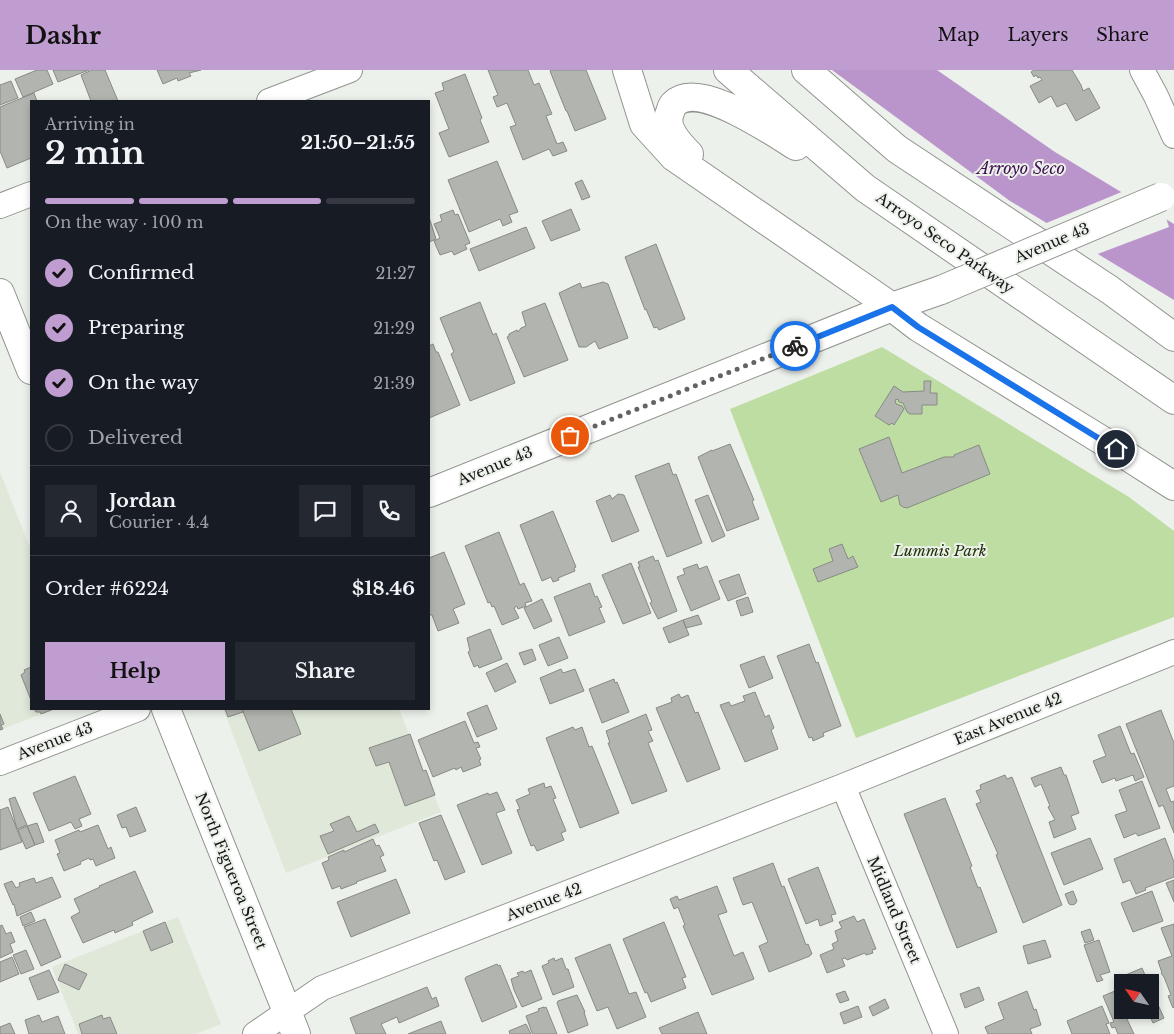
<!DOCTYPE html>
<html lang="en">
<head>
<meta charset="utf-8">
<style>
  body { margin:0; font-family:"Libre Baskerville",serif; background:#242831; color:#f1f3f6; height:100vh; display:flex; flex-direction:column; font-size:19px; white-space:nowrap }
  * { box-sizing:border-box; margin:0 }
  p { font-size:16px; color:#9ea1a6 }
  .icon { flex:none; width:28px; height:28px; fill:none; stroke:currentColor; stroke-width:2; stroke-linecap:round; stroke-linejoin:round }
  .map { position:relative; flex:1; overflow:hidden }
  .panel { position:absolute; left:30px; top:30px; width:400px; height:610px; display:flex; flex-direction:column; background:#171b24; border-radius:0px; box-shadow:0 2px 8px #0003 }
  .panel>* { flex:none }
  .needle { width:32px; rotate:304deg }
  .buttons { position:absolute; left:1114px; top:904px; display:grid; gap:10px }
  .buttons a { display:grid; place-items:center; width:45px; height:45px; border-radius:0px; background:#171b24; box-shadow:0 2px 8px #0003; font-size:25px }
  .pin { position:absolute; display:grid; place-items:center; width:42px; height:42px; color:#fff; margin:-21px; border:2px solid #fff; border-radius:50%; box-shadow:0 1px 5px #0007 }
  .courier { position:absolute; display:grid; place-items:center; width:50px; height:50px; margin:-25px; border:4px solid #1a73e8; border-radius:50%; background:#fff; color:#222; box-shadow:0 1px 6px #0007 }
  .head em { font-style:normal; font-weight:800 }
  .head div { display:flex; flex-direction:column-reverse }
  .head { display:flex; align-items:center; justify-content:space-between; height:85px; padding:0 15px }
  h1 { font-size:32px; font-weight:800; line-height:38px }
  .bar { display:grid; grid-template-columns:repeat(4,1fr); gap:8px 5px; align-content:center; height:60px; padding:0 15px }
  .bar i { height:6px; border-radius:4px; background:#363941 }
  .bar .current { background:#c09dd1 }
  .bar p { grid-column:span 4 }
  .line { display:flex; align-items:center; gap:12px; padding:0 15px; border-top:1px solid #363941 }
  .line div { flex:1 }
  .round { display:grid; place-items:center; flex:none; width:52px; height:52px; border-radius:0px; background:#242831 }
  ol { padding:0 15px; list-style:none }
  li { display:flex; align-items:center; gap:15px; height:55px }
  li p { margin-inline-start:auto }
  li .icon { padding:5px; border-radius:50%; background:#c09dd1; color:#111; stroke-width:4 }
  li:last-child { color:#9ea1a6 }
  li i { width:28px; height:28px; border:2px solid #363941; border-radius:50% }
  .action { display:flex; gap:10px; margin-top:auto; padding:10px 15px }
  .action a { flex:1; height:58px; border-radius:0px; background:#c09dd1; color:#111; font-size:20px; font-weight:800; line-height:58px; text-align:center }
  .action a+a { background:#242831; color:#f1f3f6 }
  header { display:flex; align-items:center; gap:30px; box-sizing:border-box; height:70px; padding:0 25px; background:#c09dd1; color:#111 }
  header strong { font-size:24px }
  nav { display:flex; gap:28px; margin-inline-start:auto; font-size:18px }
  .map>svg:first-child { display:block }
  .built { fill:#e0e8da }
  .green { fill:#bddda2 }
  .water { fill:#ba95cb }
  .pier { fill:#edf1eb }
  .building { fill:#b2b5af; stroke:#888b85 }
  .lines { fill:none; stroke-linecap:round; stroke-linejoin:round }
  .street-casing { stroke:#91948e; stroke-width:26 }
  .secondary-casing { stroke:#91948e; stroke-width:30 }
  .highway-casing { stroke:#91948e; stroke-width:30 }
  .street { stroke:#fff; stroke-width:24 }
  .secondary { stroke:#fff; stroke-width:28 }
  .highway { stroke:#fff; stroke-width:28 }
  .secondary-bridge-casing { stroke:#91948e; stroke-width:30; stroke-linecap:butt }
  .secondary-bridge { stroke:#fff; stroke-width:28 }
  .done { stroke:#626461; stroke-width:5; stroke-dasharray:0 9 }
  .route { stroke:#1a73e8; stroke-width:6 }
  .labels { text-anchor:middle; stroke-width:4; stroke-linejoin:round; paint-order:stroke }
  .street-label { font-size:15px; fill:#171816; stroke:#edf1eb }
  .park-label { font-size:15px; font-style:italic; fill:#203308; stroke:#edf1eb }
  .water-label { font-size:16px; font-style:italic; fill:#3e0d50; stroke:#edf1eb }
</style>
</head>
<body>
<header>
<strong>Dashr</strong>
<nav><a>Map</a><a>Layers</a><a>Share</a></nav>
</header>
<div class="map">
<svg width="1174" height="964" viewBox="0 0 1174 964">
  <rect width="100%" height="100%" fill="#edf1eb"/>
  <path class="built" d="M0 402 31 480V639H54L0 660Z
    M223 639H399L441 742 286 803Z
    M178 847 221 954 196 964H78L52 897Z"/>
  <path class="green" d="M882 277 1129 427 1174 461V547L856 668 730 339Z"/>
  <path class="water" d="M832 0H937L1055 82 1174 154V230L1010 131Z"/>
  <path class="pier" d="M1124 121 1165 145 1169 157 1095 185 1044 154Z"/>
  <path class="building" d="M37 0H47L53 14 23 27 15 9Z
    M53 0H89L58 12Z
    M92 0H105L118 31H91L81 5Z
    M157 0H201L189 3 191 6 178 11 177 8 163 14Z
    M488 0H528L534 15 539 13 552 44 546 46 557 74 563 72 567 81 553 86 549 79 523 90 510 57 516 55 507 33 497 37 493 27 498 25Z
    M551 0H586L606 49 575 61 567 41H566L550 1Z
    M1034 0H1072L1081 15 1083 21 1089 18 1100 38 1076 51 1066 33 1057 37 1051 26 1039 33 1030 16 1042 10 1040 7 1038 8 1036 5 1034 7 1031 2Z
    M465 4 482 48 480 50 489 72 449 87 439 63 449 59 435 23 444 20 442 13Z
    M11 11 18 28 0 35V15Z
    M34 23 37 31H31V88L7 98 0 81V37Z
    M497 91 518 142 509 145 512 152 503 156 500 149 469 162 448 110Z
    M582 110 590 127 582 130 575 113Z
    M571 139 580 160 551 171 542 151Z
    M453 140 455 145 458 144 470 173 465 175 467 179 454 185 452 181 440 185 434 171 440 168 434 154 442 151 440 145Z
    M429 147 436 169 429 172Z
    M526 157 535 178 479 201 470 179Z
    M656 174 685 249 659 260 657 257 654 258 646 239 645 240 625 187Z
    M603 212 608 214 628 268 599 279 595 271 586 277H579L559 223 580 213 582 218Z
    M480 232 493 265 496 263 515 313 470 331 451 284 454 282 440 248Z
    M545 233 568 290 524 307 507 267 509 266V264L517 260 518 262 521 258 526 256 522 242Z
    M433 274 436 282H438L460 335 429 348V276Z
    M924 311H931L930 323H937V335H922V344H910L907 342 903 333 899 332 898 329 895 330 896 334 902 336 904 339 894 355 892 353 889 355 875 346 894 316 903 322 924 321Z
    M889 367 902 403 944 387H954V385L979 375 990 404 907 438 903 437 900 435 898 425 881 432 859 379Z
    M730 374 754 430 752 431 759 449 727 461 698 387 712 380V381Z
    M669 393 673 405 676 404 702 473 667 487 635 406Z
    M618 424 624 425 639 461 612 472 596 431 610 425 612 429Z
    M708 425 725 466 712 472 695 430Z
    M553 441 576 497 574 498 575 501 558 508 559 510 553 512 551 507 542 511 520 455Z
    M499 462 520 515 524 513 532 531 525 533 526 536 518 539 517 536 514 538 519 548 502 555 494 536 492 537 490 532 488 533 465 476Z
    M842 474 848 489 853 486 858 497 818 512 813 499 833 491 829 479Z
    M444 482 465 534 453 539 459 553 438 561 432 545H430L429 542V488Z
    M653 486 655 491 658 490 677 541 658 549 650 533 652 532 638 497H640L638 492Z
    M631 493 651 543 623 554 602 505Z
    M697 494 699 499 707 496 720 529 691 541 677 507 685 504 683 499Z
    M739 504 746 524 728 531 719 511Z
    M590 513 595 527 597 526 602 537 599 538 605 552 569 566 554 527Z
    M748 527 753 542 741 546 736 531Z
    M542 529 552 551 534 559 524 538Z
    M698 545 702 554 686 558 683 550Z
    M683 550 689 565 669 573 663 558Z
    M490 559 502 589 479 598 478 595 474 597 468 582 470 581 467 568Z
    M559 567 568 588 548 596 539 575Z
    M809 574 816 593 818 592 841 656 823 663 824 666 813 671 812 667 809 668 777 586Z
    M532 579 536 590 524 595 519 583Z
    M764 586 773 608 749 618 740 595Z
    M507 593 516 612 495 622 486 603Z
    M31 597V630L21 605 25 602 24 600Z
    M561 599 563 603 575 599 584 621 550 634 540 608Z
    M614 609 615 613 617 612 629 642 602 653 589 619Z
    M755 622 765 647 769 645 774 658 771 660 778 679 745 692 720 635 729 632 731 636 745 631 743 626Z
    M679 624 681 628 688 625 695 643 698 642 720 699 687 712 656 638 672 632 671 628Z
    M487 635 497 659 477 667 467 643Z
    M34 639H54L41 644 40 642H36Z
    M225 639H242L243 642 228 647Z
    M242 639H291L301 664 259 681Z
    M1161 640 1174 673V716L1166 719 1171 732 1174 731V763L1163 735 1159 737 1126 654Z
    M0 644 4 654 1 655 3 659 0 660Z
    M646 644 652 660 648 661 653 671 648 673 667 721 632 734 608 673H610L606 661Z
    M465 651 474 673 478 672 480 677 476 678 481 689 479 690 481 695 463 702 461 697 456 700 455 698 433 707 418 670Z
    M1120 656 1131 684 1134 683 1144 707 1135 711 1133 705 1116 711 1115 708 1102 713 1093 691 1106 686 1098 665Z
    M573 657 575 660 582 657 589 677 592 676 619 743 580 758 546 668Z
    M410 664 423 701 426 700 435 725 405 736 389 692 376 696 369 678Z
    M1061 697 1064 705H1066L1079 743 1071 746 1076 759 1054 768 1049 752 1055 750 1048 737 1050 736 1041 714 1035 717 1031 708Z
    M1005 705 1007 709 1012 707 1062 835 1023 853 996 785 998 784 976 734 981 732 976 721 981 719 980 715Z
    M75 706 91 744 79 749 82 756 75 759 71 752 49 761 33 723Z
    M1142 711 1160 758 1138 766 1136 763 1124 768 1115 745 1127 741 1119 720Z
    M544 713 545 718 551 716 556 728 553 729 566 761 561 763 564 770 537 781 534 775 531 776 517 740 520 739 516 730 530 724 528 719Z
    M497 722 505 740 496 743 512 783 482 795 457 735 488 723 489 725Z
    M15 727 27 755 17 759 9 729Z
    M945 728 972 796 970 797 978 818 980 817 997 862 957 878 904 744Z
    M8 737 22 772 0 780V740Z
    M136 737 146 761 130 767 126 757 122 758 117 745Z
    M441 745 465 802 445 810 437 790 434 791 419 753Z
    M349 746 357 762 375 754 379 762 328 784 320 766 334 761 330 754Z
    M37 753 44 772 35 775 27 756Z
    M98 755 108 779 111 777 115 788 96 796 93 789 90 790 89 788 80 792 81 794 64 801 57 784 60 783 55 770 79 760 80 762Z
    M27 756 35 775 26 779 18 760Z
    M1090 768 1103 799 1064 815 1051 783Z
    M1165 768 1174 792V807L1145 818 1146 820 1136 824 1130 810 1123 813 1114 789Z
    M373 769 376 776 379 775 384 785 380 787 386 801 356 812 357 813 341 819 340 816 332 819 322 793 329 790 328 787 344 780V782Z
    M773 793 782 817 784 816 806 875 808 874 812 884 810 885V886L769 902 759 876 768 872 752 832 743 835 733 808Z
    M818 797 836 844 831 845 833 851 820 856 818 849 806 854 788 809Z
    M135 801 153 842 132 852 133 855 115 863 114 860 83 873 71 847 80 842 74 829 100 817 99 816Z
    M52 807 61 827 17 846 14 834 13 835 4 814 12 811 16 818 20 816 19 813 34 808 36 813Z
    M396 809 410 843 351 867 337 832Z
    M1174 810V832L1166 813Z
    M717 816 727 842 718 845 734 886 743 882 754 909 712 925 683 856 685 855 678 837 674 839 670 829 677 826 679 830Z
    M1073 821 1077 831 1075 834 1072 835 1069 834 1065 824Z
    M1152 821 1163 851 1133 862 1121 833Z
    M31 842 35 851 23 856 20 847Z
    M854 846 857 852 864 849 876 879 872 880 873 883 866 885 865 883 847 890 845 888 842 889 845 896 827 903 820 885 834 879 832 874 838 871 835 861 842 858 839 852Z
    M45 849 61 887 41 896 24 857Z
    M165 852 173 872 151 881 143 861Z
    M664 852 686 907 682 908 686 918 651 932 647 922 645 923 623 869Z
    M1174 854V937L1173 938 1168 926 1171 925 1164 907 1161 903H1162L1158 891 1172 886 1161 858Z
    M2 855 6 864 11 862 15 872 10 874 13 882 0 888V856Z
    M1090 859 1094 870 1085 873 1081 862Z
    M1045 870 1051 887 1028 894 1023 876Z
    M1099 870 1110 902 1100 905 1103 910 1097 912 1084 875Z
    M610 874 629 924 636 922 646 947 617 959 608 937 597 941 575 888Z
    M26 880 34 899 21 904 13 885Z
    M12 887 19 904 0 912V892Z
    M554 888 555 891 562 888 566 899H568L574 917 553 925 542 896 549 893 548 891Z
    M65 894 87 904 79 920 58 910Z
    M497 894 498 896 500 895 517 937 482 952 465 909 466 907Z
    M1142 898 1148 912H1123L1121 907Z
    M49 900 59 922 38 930 29 908Z
    M531 900 542 929 522 937 514 920 511 909 519 906 517 903 523 901 524 903Z
    M427 917 432 929 436 927 439 936 399 953 397 947 381 954 386 964H356L350 948Z
    M979 917 984 930 965 938 960 924Z
    M1150 917 1164 948 1153 953 1147 940H1150Z
    M1122 918V940H1143L1126 947 1134 964H1118L1115 957 1112 958 1110 953 1114 952 1103 926Z
    M845 921 849 930 840 933 836 924Z
    M1027 921 1034 940 1036 939 1041 955 1030 959 1032 964H988L985 957 1004 949 998 933Z
    M577 925 585 942H584L588 955 568 963 557 933 558 931Z
    M885 929 889 938 873 946 869 937Z
    M858 936 862 947 844 954 840 943Z
    M1102 936 1109 953 1106 954 1110 964H1072L1067 951Z
    M544 937V938L546 937 557 964H533L532 963 526 946 539 941 538 939Z
    M698 942 707 964H662L659 958Z
    M39 945 42 952 58 946 65 964H29L25 950Z
    M102 945 103 949 110 947 117 964H82L79 954Z
    M441 951 446 964H408Z
    M10 953 15 964H0V957Z
    M526 954 531 964H510L509 961Z"/>
  <g class="lines">
    <defs>
      <path id="street" d="M1142 0 1156 26 1174 66
        M269 31 350 0
        M0 136 31 124
        M0 693 138 639
        M843 716 946 964
        M255 964 322 918 843 716 1174 582"/>
      <path id="secondary" d="M0 223 31 300
        M892 237 918 257 1116 379 1174 416
        M429 423 892 237 941 220
        M166 639 296 964"/>
      <path id="highway" d="M627 0 644 54 674 87 892 237
        M728 0 865 118 1174 330
        M806 0 897 79 1110 220 1174 267
        M689 84C679 74 665 60 669 45 671 41 671 36 674 34 697 9 773 62 796 76"/>
    </defs>
    <use href="#street" class="street-casing"/>
    <use href="#secondary" class="secondary-casing"/>
    <use href="#highway" class="highway-casing"/>
    <use href="#street" class="street"/>
    <use href="#secondary" class="secondary"/>
    <use href="#highway" class="highway"/>
    <defs>
      <path id="secondary-bridge" d="M941 220 1161 127"/>
    </defs>
    <use href="#secondary-bridge" class="secondary-bridge-casing"/>
    <use href="#secondary-bridge" class="secondary-bridge"/>
  </g>
  <g class="lines">
    <path class="done" d="M570 366 795 276"/>
    <path class="route" d="M795 276 892 237 918 257 1116 379"/>
  </g>
  <g class="labels">
    <g class="street-label">
      <text transform="translate(945 173) rotate(35)" y="5">Arroyo Seco Parkway</text>
      <text transform="translate(1052 173) rotate(-23)" y="5">Avenue 43</text>
      <text transform="translate(495 396) rotate(-22)" y="5">Avenue 43</text>
      <text transform="translate(1008 649) rotate(-22)" y="5">East Avenue 42</text>
      <text transform="translate(55 671) rotate(-21)" y="5">Avenue 43</text>
      <text transform="translate(231 801) rotate(68)" y="5">North Figueroa Street</text>
      <text transform="translate(544 832) rotate(-21)" y="5">Avenue 42</text>
      <text transform="translate(894 840) rotate(67)" y="5">Midland Street</text>
    </g>
    <g class="park-label">
      <text x="940" y="486">Lummis Park</text>
    </g>
    <g class="water-label">
      <text x="1021" y="104">Arroyo Seco</text>
    </g>
  </g>
</svg>
<div class="buttons">
<a><svg class="needle" viewBox="-14 -14 28 28"><path d="M0-13l5 13h-10z" fill="#e53935"/><path d="M0 13l5-13h-10z" fill="#9ea1a6"/></svg></a>
</div>
<div class="pin" style="left:570px;top:366px;background:#ea580c"><svg class="icon" aria-label="bag" viewBox="0 0 24 24"><path d="M5 8h14l-1 12H6zM9 8a3 3 0 0 1 6 0"/></svg></div>
<div class="pin" style="left:1116px;top:379px;background:#1f2937"><svg class="icon" aria-label="home" viewBox="0 0 24 24"><path d="M3 11l9-7 9 7M6 9v11h12V9"/></svg></div>
<div class="courier" style="left:795px;top:276px"><svg class="icon" aria-label="bike" viewBox="0 0 24 24"><circle cx="6" cy="16" r="4"/><circle cx="18" cy="16" r="4"/><path d="M6 16l4-8h5l3 8M10 8l3 8H6M13 5h3"/></svg></div>
<section class="panel">
<div class="head"><div><h1>2 min</h1><p>Arriving in</p></div><em>21:50–21:55</em></div>
<div class="bar"><i class="current"></i><i class="current"></i><i class="current"></i><i></i><p>On the way · 100 m</p></div>
<ol>
<li><svg class="icon" aria-label="check" viewBox="0 0 24 24"><path d="M5 12l5 5 9-10"/></svg>Confirmed<p>21:27</p></li>
<li><svg class="icon" aria-label="check" viewBox="0 0 24 24"><path d="M5 12l5 5 9-10"/></svg>Preparing<p>21:29</p></li>
<li><svg class="icon" aria-label="check" viewBox="0 0 24 24"><path d="M5 12l5 5 9-10"/></svg>On the way<p>21:39</p></li>
<li><i></i>Delivered</li>
</ol>
<div class="line" style="height:90px"><a class="round"><svg class="icon" aria-label="person" viewBox="0 0 24 24"><circle cx="12" cy="8" r="4"/><path d="M4 21q1-7 8-7t8 7"/></svg></a><div><b>Jordan</b><p>Courier · 4.4</p></div><a class="round"><svg class="icon" aria-label="chat" viewBox="0 0 24 24"><path d="M4 5h16v11H9l-5 4z"/></svg></a><a class="round"><svg class="icon" aria-label="phone" viewBox="0 0 24 24"><path d="M5 4h4l2 5-3 2q2 4 5 5l2-3 5 2v4C11 20 4 13 5 4z"/></svg></a></div>
<div class="line" style="height:65px"><div>Order #6224</div><b>$18.46</b></div>
<div class="action"><a>Help</a><a>Share</a></div>
</section>
</div>
</body>
</html>
